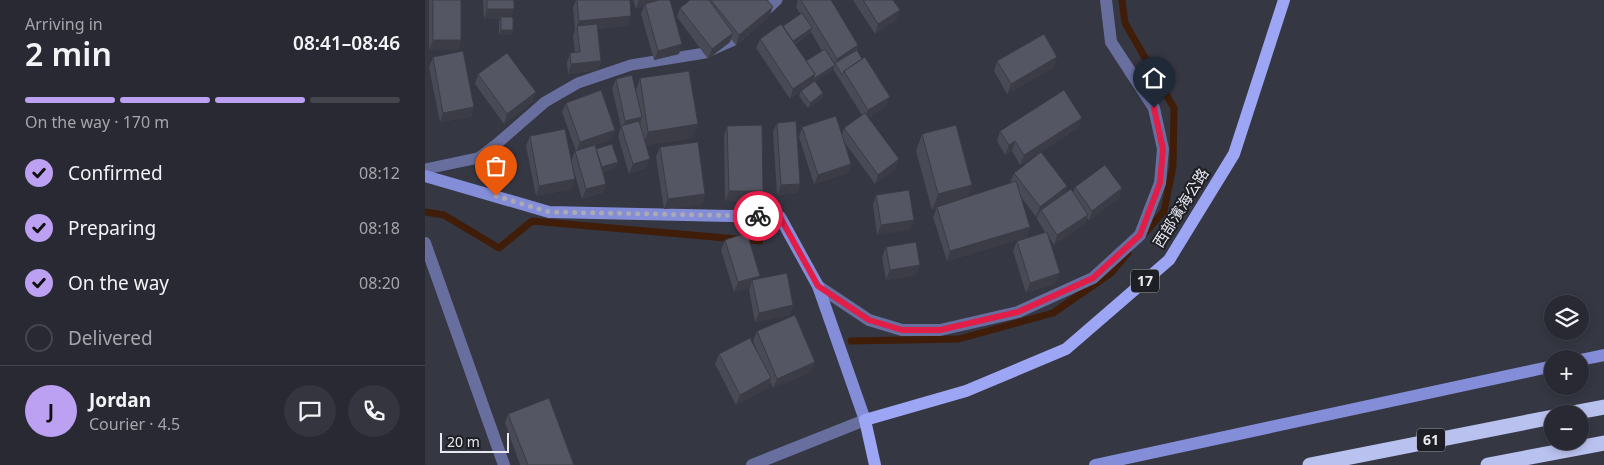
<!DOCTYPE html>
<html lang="en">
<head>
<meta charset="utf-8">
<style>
  body { margin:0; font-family:"Noto Sans","Noto Sans TC",sans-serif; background:#34353e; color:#f1f3f6; height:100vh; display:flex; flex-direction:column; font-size:19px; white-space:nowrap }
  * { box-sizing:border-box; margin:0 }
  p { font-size:16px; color:#a5a6ac }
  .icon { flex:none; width:28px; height:28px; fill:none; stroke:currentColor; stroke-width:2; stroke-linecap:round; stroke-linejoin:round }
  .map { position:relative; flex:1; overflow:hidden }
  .sheet { display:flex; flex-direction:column; background:#282932; width:425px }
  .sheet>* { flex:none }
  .fabs { position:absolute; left:1119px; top:295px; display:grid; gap:10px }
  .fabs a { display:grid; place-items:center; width:45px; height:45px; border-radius:50%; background:#282932; box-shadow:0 2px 8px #0003,0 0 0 1px #44454d; font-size:25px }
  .scale { position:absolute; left:15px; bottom:12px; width:69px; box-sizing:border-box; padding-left:5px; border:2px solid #e7e8f0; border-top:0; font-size:14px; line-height:18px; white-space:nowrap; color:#e7e8f0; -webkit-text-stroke:4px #1e1f24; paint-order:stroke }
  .pin { position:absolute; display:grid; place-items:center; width:42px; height:42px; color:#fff; margin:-51px -21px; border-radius:50% 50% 50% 0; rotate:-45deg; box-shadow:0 0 5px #0007 }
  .pin .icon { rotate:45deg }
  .courier { position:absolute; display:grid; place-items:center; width:50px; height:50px; margin:-25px; border:4px solid #e11d48; border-radius:50%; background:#fff; color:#222; box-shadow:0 1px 6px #0007 }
  .overview em { font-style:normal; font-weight:600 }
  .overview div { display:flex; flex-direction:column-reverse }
  .overview { display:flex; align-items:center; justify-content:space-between; height:85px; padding:0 25px }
  h1 { font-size:32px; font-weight:600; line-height:38px }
  .bar { display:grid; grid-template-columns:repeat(4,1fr); gap:8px 5px; align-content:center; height:60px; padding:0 25px }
  .bar i { height:6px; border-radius:4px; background:#44454d }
  .bar .selected { background:#bca0f2 }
  .bar p { grid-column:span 4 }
  .line { display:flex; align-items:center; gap:12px; padding:0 25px; border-top:1px solid #44454d }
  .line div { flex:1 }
  .round { display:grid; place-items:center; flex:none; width:52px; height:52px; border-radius:26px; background:#34353e }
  ol { padding:0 25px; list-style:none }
  li { display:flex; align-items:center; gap:15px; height:55px }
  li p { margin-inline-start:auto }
  li .icon { padding:5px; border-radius:50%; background:#bca0f2; color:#111; stroke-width:4 }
  li:last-child { color:#a5a6ac }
  li i { width:28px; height:28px; border:2px solid #44454d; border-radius:50% }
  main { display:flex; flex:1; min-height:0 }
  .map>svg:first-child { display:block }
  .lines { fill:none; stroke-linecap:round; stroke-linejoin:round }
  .stream { stroke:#401d09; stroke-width:7 }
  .lane { stroke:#686f9f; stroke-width:11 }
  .street { stroke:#686f9f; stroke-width:12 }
  .secondary { stroke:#848dd8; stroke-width:12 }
  .primary { stroke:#9ca6f4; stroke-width:12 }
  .highway { stroke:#b9c1ef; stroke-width:15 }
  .wall { fill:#484a55; fill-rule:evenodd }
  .shaded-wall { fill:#3b3c45 }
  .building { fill:#545663; stroke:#3b3c45 }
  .done { stroke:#a9aab3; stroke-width:5; stroke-dasharray:0 9 }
  .route { stroke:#e11d48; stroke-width:6 }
  .labels { text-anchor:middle; stroke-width:4; stroke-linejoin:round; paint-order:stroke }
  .shield { fill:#1e1f24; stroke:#abacb3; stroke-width:1 }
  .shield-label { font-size:14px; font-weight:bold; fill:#e7e8f0 }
  .street-label { font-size:15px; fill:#e7e8f0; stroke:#1e1f24 }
</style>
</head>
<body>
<main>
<section class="sheet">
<div class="overview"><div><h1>2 min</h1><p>Arriving in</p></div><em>08:41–08:46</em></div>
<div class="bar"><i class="selected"></i><i class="selected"></i><i class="selected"></i><i></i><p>On the way · 170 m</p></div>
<ol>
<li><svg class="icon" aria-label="check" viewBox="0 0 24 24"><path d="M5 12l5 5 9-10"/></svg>Confirmed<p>08:12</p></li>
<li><svg class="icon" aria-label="check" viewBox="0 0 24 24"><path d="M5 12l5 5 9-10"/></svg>Preparing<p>08:18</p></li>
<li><svg class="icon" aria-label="check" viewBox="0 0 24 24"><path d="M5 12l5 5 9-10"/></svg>On the way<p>08:20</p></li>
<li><i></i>Delivered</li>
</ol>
<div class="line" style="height:90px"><b class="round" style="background:#bca0f2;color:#111">J</b><div><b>Jordan</b><p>Courier · 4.5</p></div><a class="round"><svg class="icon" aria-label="chat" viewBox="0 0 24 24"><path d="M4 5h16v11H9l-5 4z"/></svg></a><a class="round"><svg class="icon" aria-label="phone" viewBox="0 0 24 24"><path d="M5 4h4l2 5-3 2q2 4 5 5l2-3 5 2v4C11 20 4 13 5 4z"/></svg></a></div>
</section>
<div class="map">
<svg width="1179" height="465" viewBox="0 0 1179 465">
  <rect width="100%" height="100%" fill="#353743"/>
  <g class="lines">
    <path class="stream" d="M697 0 700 23 749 108 748 166 739 211 720 233
      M0 212 19 215 74 248 107 221 335 241
      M426 341 534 339 628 313 686 273 703 253"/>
    <path class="lane" d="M336 15 352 0
      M0 169 53 158 74 142 120 102 153 83 206 65 280 53 307 41 319 31"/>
    <path class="street" d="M0 243 79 465
      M393 286 444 320 477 330H515L593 312 668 278 715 235 735 183 738 149 729 108 686 42 681 0
      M327 465 440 420"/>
    <path class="secondary" d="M0 176 124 212 355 217 393 286 440 420
      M1155 360 1179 355
      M670 465 1128 366"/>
    <path class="primary" d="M450 465 440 420 541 391 641 349 744 260 809 154 859 0"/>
    <path class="highway" d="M1142 414 1179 407
      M885 465 1128 417
      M1063 465 1179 443"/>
  </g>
  <path class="wall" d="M4 0H36V40L33 50H4Z
    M58 0H89L86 17 88 30 86 35H74V22L75 19H59Z
    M151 0H205L203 26 172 29 176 61 173 70 143 74 142 63 145 53 150 52 148 36 150 29 148 8Z
    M208 0H245L254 54 229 60 216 14 219 6 211 9Z
    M284 0H342L344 17 311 45 306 39 305 42 283 59 252 17 255 8Z
    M373 0H406L433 45 432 50 437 59 465 97 461 106 443 118 474 159 470 169 450 184 420 143 426 164 423 173 389 184 374 137 377 127 417 135 419 128 437 115 408 69V70L390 82 398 93 397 99 383 108 374 96 376 91 365 99 331 48 335 39 358 26 376 15 371 7ZM386 32 397 51 381 61 370 44 385 33Z
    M428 0H468L475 10 471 20 450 34Z
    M8 57 49 107 46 117 15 122 4 67Z
    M572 61 629 67 582 94 569 71Z
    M53 74 111 92 107 102 79 124 50 84Z
    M215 78 268 138 221 145V168L204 174 193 136 196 127 187 88 191 79 211 90Z
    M141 103 190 130 186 140 170 145 171 149 193 162 191 167 178 172 181 184 177 193 157 199 146 161 150 151H151L137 112Z
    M657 118 653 128 595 165 587 151 580 155 572 141 575 131Z
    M352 123 375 184 372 193 352 195 348 132Z
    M302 126 335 201H300L299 136Z
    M497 134 542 197 585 183 589 173 642 186 639 194 648 193 650 187 697 188 694 198 664 220 662 218 660 224 629 245 623 235 631 283 601 293 588 251 592 241 620 232 612 219 613 215 611 217 596 197 605 227 602 237 522 261 508 217 511 210H507L491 151Z
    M105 136 150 179 146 189 111 196 101 146Z
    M235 147 280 194 277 204 239 209 231 157Z
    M451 195 486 229 452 235 448 205Z
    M300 240 335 276 334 279 368 305 365 315 330 322 324 290 325 288 309 292 296 250Z
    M461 247 495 265 491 275 461 280 457 257Z
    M332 331 386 372 348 388 345 382 343 388 311 405 290 364 294 354 333 352 328 341Z
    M83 414 149 465H95L80 423Z"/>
  <path class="shaded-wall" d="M214 0H239L220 4 219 6 211 9Z
    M348 7 344 17 311 45 314 35Z
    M62 9H89L86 19 76 17 75 19H59Z
    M475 10 471 20 450 34 453 24Z
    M206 16 203 26 152 31V28L154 21Z
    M387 28 385 33 363 48 365 43Z
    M76 30H88L86 35H74Z
    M308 33 305 42 283 59 287 49Z
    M8 40H36L33 50H4Z
    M257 44 254 54 229 60 233 51Z
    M433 45 430 55 410 63 412 59Z
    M632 57 629 67 582 94 586 84Z
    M176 61 173 70 143 74 146 64Z
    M410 65 408 70 365 99 368 89 390 74Z
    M111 92 107 102 79 124 82 114Z
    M398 93 397 99 383 108 385 103Z
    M465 97 461 106 439 120 443 110Z
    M49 107 46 117 15 122 18 113Z
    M217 117 214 127 197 129 200 121Z
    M657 118 653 128 595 165 599 155Z
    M273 124 268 138 218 145 223 132Z
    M190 130 186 140 151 152 155 142Z
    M590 141 587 151 580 155 584 145Z
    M225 159 221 168 204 174 208 164Z
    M474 159 470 169 450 184 453 175Z
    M193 162 191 167 175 173 177 167Z
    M426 164 423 173 389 184 393 175Z
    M150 179 146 189 111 196 114 186Z
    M181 184 177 193 157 199 161 189Z
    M375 184 372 193 352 195 356 185Z
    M547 185 541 201 512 207 511 210H507L513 194Z
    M642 186 638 196 616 210 613 215 611 217 615 207Z
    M697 188 694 198 664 220 667 211Z
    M304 191H338L335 201H300Z
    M280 194 277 204 239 209 243 199Z
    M663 215 660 224 629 245 632 235Z
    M489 220 486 229 452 235 456 225Z
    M605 227 602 237 522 261 525 251Z
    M495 265 491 275 461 280 465 270Z
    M635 273 631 283 601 293 605 283Z
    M335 276 332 285 327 280 325 288 309 292 313 282Z
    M368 305 365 315 330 322 334 313Z
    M390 362 386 372 348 388 352 379Z
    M346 378 343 388 311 405 315 395Z"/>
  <path class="building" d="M8 0H36V40H8Z
    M62 0H89V9H62Z
    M152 0H205L206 16 154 21Z
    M234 0H245L257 44 233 51 220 4Z
    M265 0H284L308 33 287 49 255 8Z
    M286 0H342L348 7 314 35Z
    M376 0H406L433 45 412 59Z
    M438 0H468L475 10 453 24Z
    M377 13 387 28 368 41 358 26Z
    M76 17H88V30H76Z
    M172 24 176 61 146 64 145 53 155 52 152 26Z
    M356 24 390 74 368 89 335 39Z
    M619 34 632 57 586 84 572 61Z
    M400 49 410 65 388 79 390 74 381 61Z
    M432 50 437 59 419 71 417 75 410 63Z
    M38 51 49 107 18 113 8 57Z
    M82 53 111 92 82 114 53 74Z
    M440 57 465 97 443 110 419 71Z
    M264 71 273 124 223 132 215 78Z
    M207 75 217 117 200 121 191 79Z
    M390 81 398 93 385 103 376 91Z
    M176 90 190 130 155 142 141 103Z
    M639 90 657 118 599 155 590 141 584 145 575 131Z
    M440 113 474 159 453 175 419 128Z
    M411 116 426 164 393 175 377 127Z
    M214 121 225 159 208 164 196 126Z
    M371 121 375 184 356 185 352 123Z
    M337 125 338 191H304L302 126Z
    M531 125 547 185 513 194 497 134Z
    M140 129 150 179 114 186 105 136Z
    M273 142 280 194 243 199 235 147Z
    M187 144 193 162 177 167 171 149Z
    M170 145 181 184 161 189 150 151Z
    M616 152 642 186 615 207 589 173Z
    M680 165 697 188 667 211 650 187Z
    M591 181 605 227 525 251 512 207Z
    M646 189 663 215 632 235 616 210Z
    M484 190 489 220 456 225 451 195Z
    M622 232 635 273 605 283 592 241Z
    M322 233 335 276 313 282 300 240Z
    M491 242 495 265 465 270 461 247Z
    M362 273 368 305 334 313 327 280Z
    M370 315 390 362 352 379 332 331Z
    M325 338 346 378 315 395 294 354Z
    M124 398 149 465H103L83 414Z"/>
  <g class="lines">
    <path class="done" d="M71 196 124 212 333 216"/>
    <path class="route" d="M333 216 355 217 393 286 444 320 477 330H515L593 312 668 278 715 235 735 183 738 149 729 108"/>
  </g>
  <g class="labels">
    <g class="shield">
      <rect x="706" y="269.5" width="28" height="23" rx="4"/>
      <rect x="992" y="428.5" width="28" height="23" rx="4"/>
    </g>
    <g class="shield-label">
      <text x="720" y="286">17</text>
      <text x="1006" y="445">61</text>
    </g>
    <g class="street-label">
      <text transform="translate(756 208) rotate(-58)" y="5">西部濱海公路</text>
    </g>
  </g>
</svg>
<div class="fabs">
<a><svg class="icon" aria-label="layers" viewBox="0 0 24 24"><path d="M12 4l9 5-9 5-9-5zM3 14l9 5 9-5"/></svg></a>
<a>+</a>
<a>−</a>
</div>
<div class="scale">20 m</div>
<div class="pin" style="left:71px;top:196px;background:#ea580c"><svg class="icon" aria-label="bag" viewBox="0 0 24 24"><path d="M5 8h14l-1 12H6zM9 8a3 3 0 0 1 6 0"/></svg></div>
<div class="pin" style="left:729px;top:108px;background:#1f2937"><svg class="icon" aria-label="home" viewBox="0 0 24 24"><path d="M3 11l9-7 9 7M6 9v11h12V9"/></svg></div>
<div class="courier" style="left:333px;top:216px"><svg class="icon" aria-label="bike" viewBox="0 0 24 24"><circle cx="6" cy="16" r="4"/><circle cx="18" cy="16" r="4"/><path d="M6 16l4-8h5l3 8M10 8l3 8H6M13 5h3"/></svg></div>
</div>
</main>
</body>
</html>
